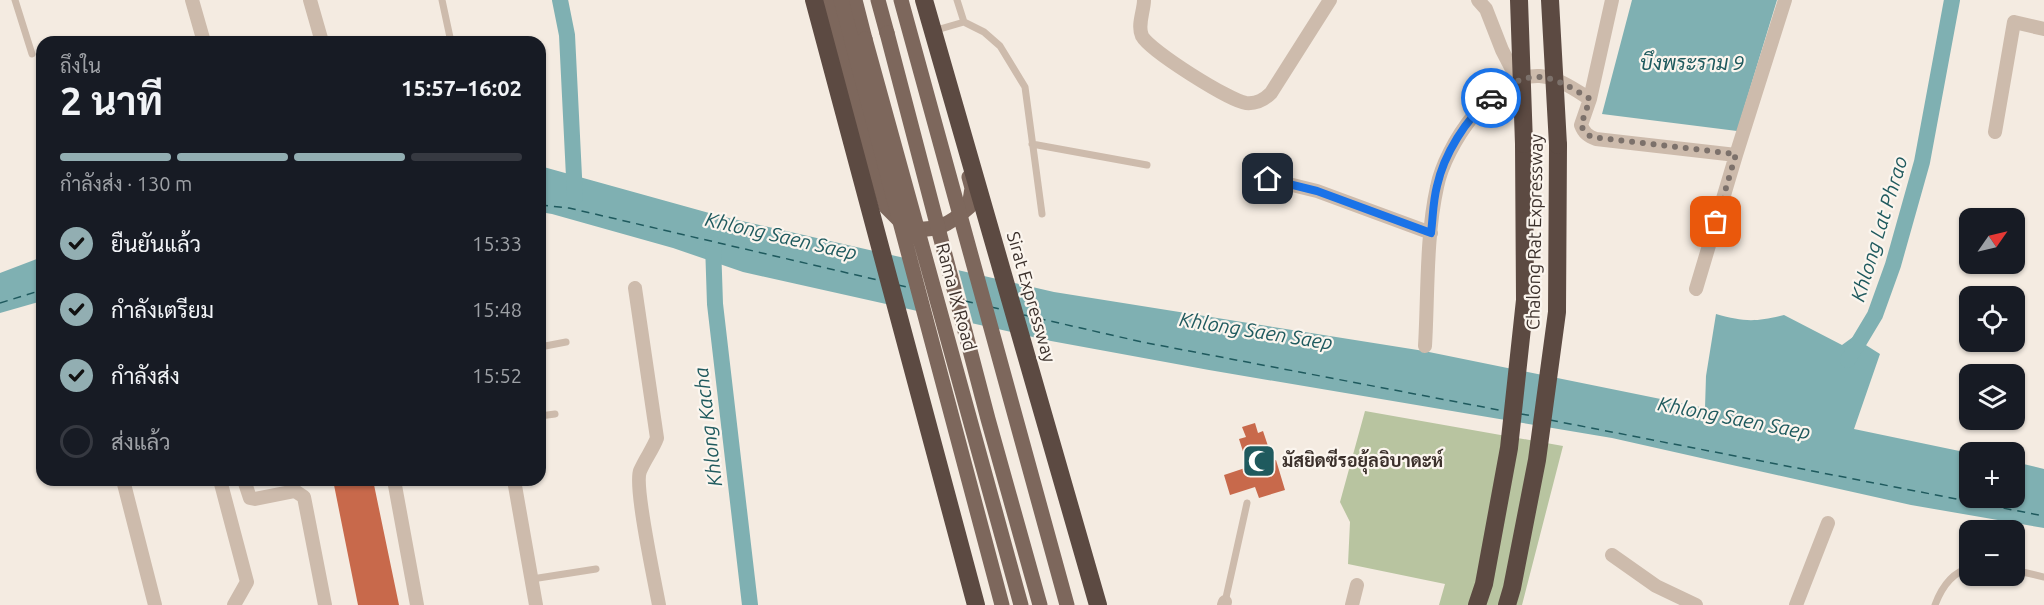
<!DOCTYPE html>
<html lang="th">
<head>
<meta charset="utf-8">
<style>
  body { margin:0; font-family:Ubuntu,Sarabun,sans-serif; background:#242831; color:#f1f3f6; height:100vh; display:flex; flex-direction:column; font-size:22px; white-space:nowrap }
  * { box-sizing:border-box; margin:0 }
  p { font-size:20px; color:#9ea1a6 }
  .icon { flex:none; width:33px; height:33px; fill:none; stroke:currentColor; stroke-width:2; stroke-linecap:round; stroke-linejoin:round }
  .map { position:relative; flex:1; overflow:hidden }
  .details { position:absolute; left:36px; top:36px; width:510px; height:450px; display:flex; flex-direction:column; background:#171b24; border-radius:18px; box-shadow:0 2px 4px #0004 }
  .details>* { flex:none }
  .needle { width:39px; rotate:56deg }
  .tools { position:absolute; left:1959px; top:208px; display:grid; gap:12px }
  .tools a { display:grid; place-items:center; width:66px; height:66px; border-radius:12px; background:#171b24; box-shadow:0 2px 4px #0004; font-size:30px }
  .pin { position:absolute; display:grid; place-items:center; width:51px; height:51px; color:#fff; margin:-26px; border-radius:12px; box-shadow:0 3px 9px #0006 }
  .courier { position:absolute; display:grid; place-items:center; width:60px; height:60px; margin:-30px; border:4px solid #1a73e8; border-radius:50%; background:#fff; color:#222; box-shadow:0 2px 8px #0007 }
  .summary em { font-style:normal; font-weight:700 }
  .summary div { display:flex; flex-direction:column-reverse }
  .summary { display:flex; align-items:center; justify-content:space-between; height:102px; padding:0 24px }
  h1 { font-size:39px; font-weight:700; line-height:45px }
  .bar { display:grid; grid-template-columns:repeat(4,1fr); gap:9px 6px; align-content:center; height:72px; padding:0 24px }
  .bar i { height:8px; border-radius:4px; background:#363941 }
  .bar .active { background:#92aeb2 }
  .bar p { grid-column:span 4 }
  ol { padding:0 24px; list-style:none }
  li { display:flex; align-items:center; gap:18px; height:66px }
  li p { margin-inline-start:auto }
  li .icon { padding:6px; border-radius:50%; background:#92aeb2; color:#111; stroke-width:4 }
  li:last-child { color:#9ea1a6 }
  li i { width:33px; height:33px; border:3px solid #363941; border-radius:50% }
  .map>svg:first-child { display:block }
  .green { fill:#b8c4a0 }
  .water { fill:#7fb0b2 }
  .pier { fill:#f4ebe1 }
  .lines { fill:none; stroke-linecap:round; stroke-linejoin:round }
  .canal { stroke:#7fb0b2; stroke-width:16 }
  .ferry { stroke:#1f5a5e; stroke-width:1.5; stroke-dasharray:8 6; stroke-linecap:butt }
  .building { fill:#c8694b }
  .lane { stroke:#cdbbac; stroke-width:7 }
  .street { stroke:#cdbbac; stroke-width:14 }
  .primary { stroke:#7d675c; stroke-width:15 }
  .highway { stroke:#5c4a42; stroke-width:18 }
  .primary-bridge { stroke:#7d675c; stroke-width:15 }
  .highway-bridge { stroke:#5c4a42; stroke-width:18 }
  .done { stroke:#7c716b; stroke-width:6; stroke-dasharray:0 10.8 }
  .route { stroke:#1a73e8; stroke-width:8 }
  .labels { text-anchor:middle; stroke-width:4.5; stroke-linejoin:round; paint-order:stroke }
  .street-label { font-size:18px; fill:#3b302b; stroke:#fbf5ee }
  .poi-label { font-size:18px; font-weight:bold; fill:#3b302b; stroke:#fbf5ee; text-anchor:start }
  .water-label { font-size:20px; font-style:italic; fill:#1f5a5e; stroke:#fbf5ee }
</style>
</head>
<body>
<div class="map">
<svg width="2044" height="605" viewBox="0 0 2044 605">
  <rect width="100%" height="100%" fill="#f4ebe1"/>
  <path class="green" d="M1365 411 1563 446 1522 605H1439L1445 584 1348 564 1350 522 1340 502Z"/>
  <path class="water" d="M1632 0H1777L1737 131 1602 114Z
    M540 166 720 216 1054 292 1424 351 1705 408 1706 376 1716 314C1744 322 1756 322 1784 315L1842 345 1853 337 1880 354 1854 429 1969 453 1970 498H2014L2015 462 2044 469V528L1911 505 1612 438 1209 370 1051 341 743 272 673 248 552 214 540 212Z
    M42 257V301L0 313V273Z"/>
  <path class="pier" d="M915 258 958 268 974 327 931 317Z"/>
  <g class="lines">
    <path class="canal" d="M560 0 567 35 575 197
      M713 244 715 304 750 605
      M1848 360 1875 315 1893 265 1922 162 1952 0"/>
    <path class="ferry" d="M540 205 569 208 882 281
      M898 285 911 288
      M965 301 978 304
      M0 303 42 290
      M991 307 1004 310
      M1024 315 1142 342 1504 411
      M1521 414 1534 416
      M1550 420 2044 516"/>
  </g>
  <path class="building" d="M1255 423 1258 433 1263 431 1273 461 1276 460 1285 490 1259 498 1255 487 1230 495 1224 475 1248 467 1239 439 1246 437 1242 427Z
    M333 480H373L399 605H358Z"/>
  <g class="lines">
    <path class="lane" d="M15 0 32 54
      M442 0 451 42
      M957 0 964 22
      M933 31 964 22 984 32 1000 46 1025 87 1042 214
      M1032 144 1147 165
      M540 347 566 342
      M540 416 555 414
      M2014 570 2044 577
      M532 579 596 569
      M1225 602 1247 503
      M1935 605C1941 589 1952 572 1970 568"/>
    <path class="street" d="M192 0 204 42
      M310 0 322 42
      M1144 0C1144 11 1137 25 1142 36 1150 51 1230 101 1246 103 1257 104 1264 100 1271 93L1330 0
      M1478 0 1486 9 1502 50 1518 81
      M1612 0 1590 99 1581 125C1584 133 1588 136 1596 139L1736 155
      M1995 132 2014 22 2044 29
      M1268 179 1317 191 1431 233
      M635 288 657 438C653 449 645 459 640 471 634 486 655 583 659 605
      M1696 289 1736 155 1785 0
      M1425 346C1428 296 1426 236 1437 187 1445 146 1493 73 1540 76 1559 78 1574 89 1590 99
      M123 480 155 605
      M220 480 247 582 234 605
      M244 480 250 498 255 499 295 491 304 497 325 605
      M394 480 417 605
      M514 480 536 605
      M1612 555 1656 586 1696 605
      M1224 605 1225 602
      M1352 605 1357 585
      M1796 605 1828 523"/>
    <path class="primary" d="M828 0 886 207 908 229C937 231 948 226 969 207L972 188 969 177
      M855 0 865 39
      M878 0 887 33"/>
    <path class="highway" d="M814 0 976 605
      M1477 605 1484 584 1509 448 1525 300 1524 144
      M1507 605 1512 588 1537 460 1557 312 1558 145"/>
    <path class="primary-bridge" d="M841 0 1002 605
      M901 0 1067 605
      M887 33 988 419 1040 605
      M865 39 1021 605"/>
    <path class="highway-bridge" d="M924 0 1098 605
      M1519 0 1524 144
      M1550 0 1558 145"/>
  </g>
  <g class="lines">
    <path class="done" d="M1491 98C1531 66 1550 74 1590 99L1581 125 1584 131 1591 137 1736 154 1716 222"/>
    <path class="route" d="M1268 179 1317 191 1431 233C1433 217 1433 201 1437 186 1444 154 1466 119 1491 98"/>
  </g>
  <defs>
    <symbol id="mosque-square" viewBox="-11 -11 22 22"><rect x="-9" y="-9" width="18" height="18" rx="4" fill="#1f5a5e" stroke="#fbf5ee"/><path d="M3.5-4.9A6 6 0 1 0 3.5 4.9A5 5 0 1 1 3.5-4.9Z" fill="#fff"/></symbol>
  </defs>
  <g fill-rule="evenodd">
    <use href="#mosque-square" x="1240" y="442" width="38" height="38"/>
  </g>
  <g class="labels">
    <g class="street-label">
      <text transform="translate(1535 232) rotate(-89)" y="6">Chalong Rat Expressway</text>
      <text transform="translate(956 297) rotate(75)" y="6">Rama IX Road</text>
      <text transform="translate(1031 297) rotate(74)" y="6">Sirat Expressway</text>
    </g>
    <g class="poi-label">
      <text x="1282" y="467">มัสยิดซีรอยุ้ลอิบาดะห์</text>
    </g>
    <g class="water-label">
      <text x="1692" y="70">บึงพระราม 9</text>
      <text transform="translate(1879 229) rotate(-73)" y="7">Khlong Lat Phrao</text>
      <text transform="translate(781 236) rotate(13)" y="7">Khlong Saen Saep</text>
      <text transform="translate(1256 331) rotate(9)" y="7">Khlong Saen Saep</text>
      <text transform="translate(1734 418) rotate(11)" y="7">Khlong Saen Saep</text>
      <text transform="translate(708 427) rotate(-97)" y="7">Khlong Kacha</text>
    </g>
  </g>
</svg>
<div class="tools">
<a><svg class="needle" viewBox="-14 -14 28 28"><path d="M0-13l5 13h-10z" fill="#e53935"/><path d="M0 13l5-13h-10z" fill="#9ea1a6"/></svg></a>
<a><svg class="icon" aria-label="locate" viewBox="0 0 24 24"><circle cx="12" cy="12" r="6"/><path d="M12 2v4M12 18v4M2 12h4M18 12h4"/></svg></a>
<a><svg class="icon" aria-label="layers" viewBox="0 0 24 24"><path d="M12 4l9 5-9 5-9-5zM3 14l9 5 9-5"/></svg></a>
<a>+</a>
<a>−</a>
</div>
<div class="pin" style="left:1716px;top:222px;background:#ea580c"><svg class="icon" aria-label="bag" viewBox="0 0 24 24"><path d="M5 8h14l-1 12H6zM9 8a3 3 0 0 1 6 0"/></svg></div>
<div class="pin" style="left:1268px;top:179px;background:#1f2937"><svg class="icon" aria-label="home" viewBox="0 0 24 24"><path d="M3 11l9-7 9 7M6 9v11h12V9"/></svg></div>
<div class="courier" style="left:1491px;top:98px"><svg class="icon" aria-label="car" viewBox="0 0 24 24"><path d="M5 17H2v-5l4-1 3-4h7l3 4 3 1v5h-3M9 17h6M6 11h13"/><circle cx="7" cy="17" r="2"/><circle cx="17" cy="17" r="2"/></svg></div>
<section class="details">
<div class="summary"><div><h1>2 นาที</h1><p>ถึงใน</p></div><em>15:57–16:02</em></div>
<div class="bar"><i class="active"></i><i class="active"></i><i class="active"></i><i></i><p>กำลังส่ง · 130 m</p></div>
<ol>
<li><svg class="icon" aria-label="check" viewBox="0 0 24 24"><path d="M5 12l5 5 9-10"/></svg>ยืนยันแล้ว<p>15:33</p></li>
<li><svg class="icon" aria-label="check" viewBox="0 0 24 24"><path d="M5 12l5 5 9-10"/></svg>กำลังเตรียม<p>15:48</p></li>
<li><svg class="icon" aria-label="check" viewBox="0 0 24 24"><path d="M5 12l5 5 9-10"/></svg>กำลังส่ง<p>15:52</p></li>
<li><i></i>ส่งแล้ว</li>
</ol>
</section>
</div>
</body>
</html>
